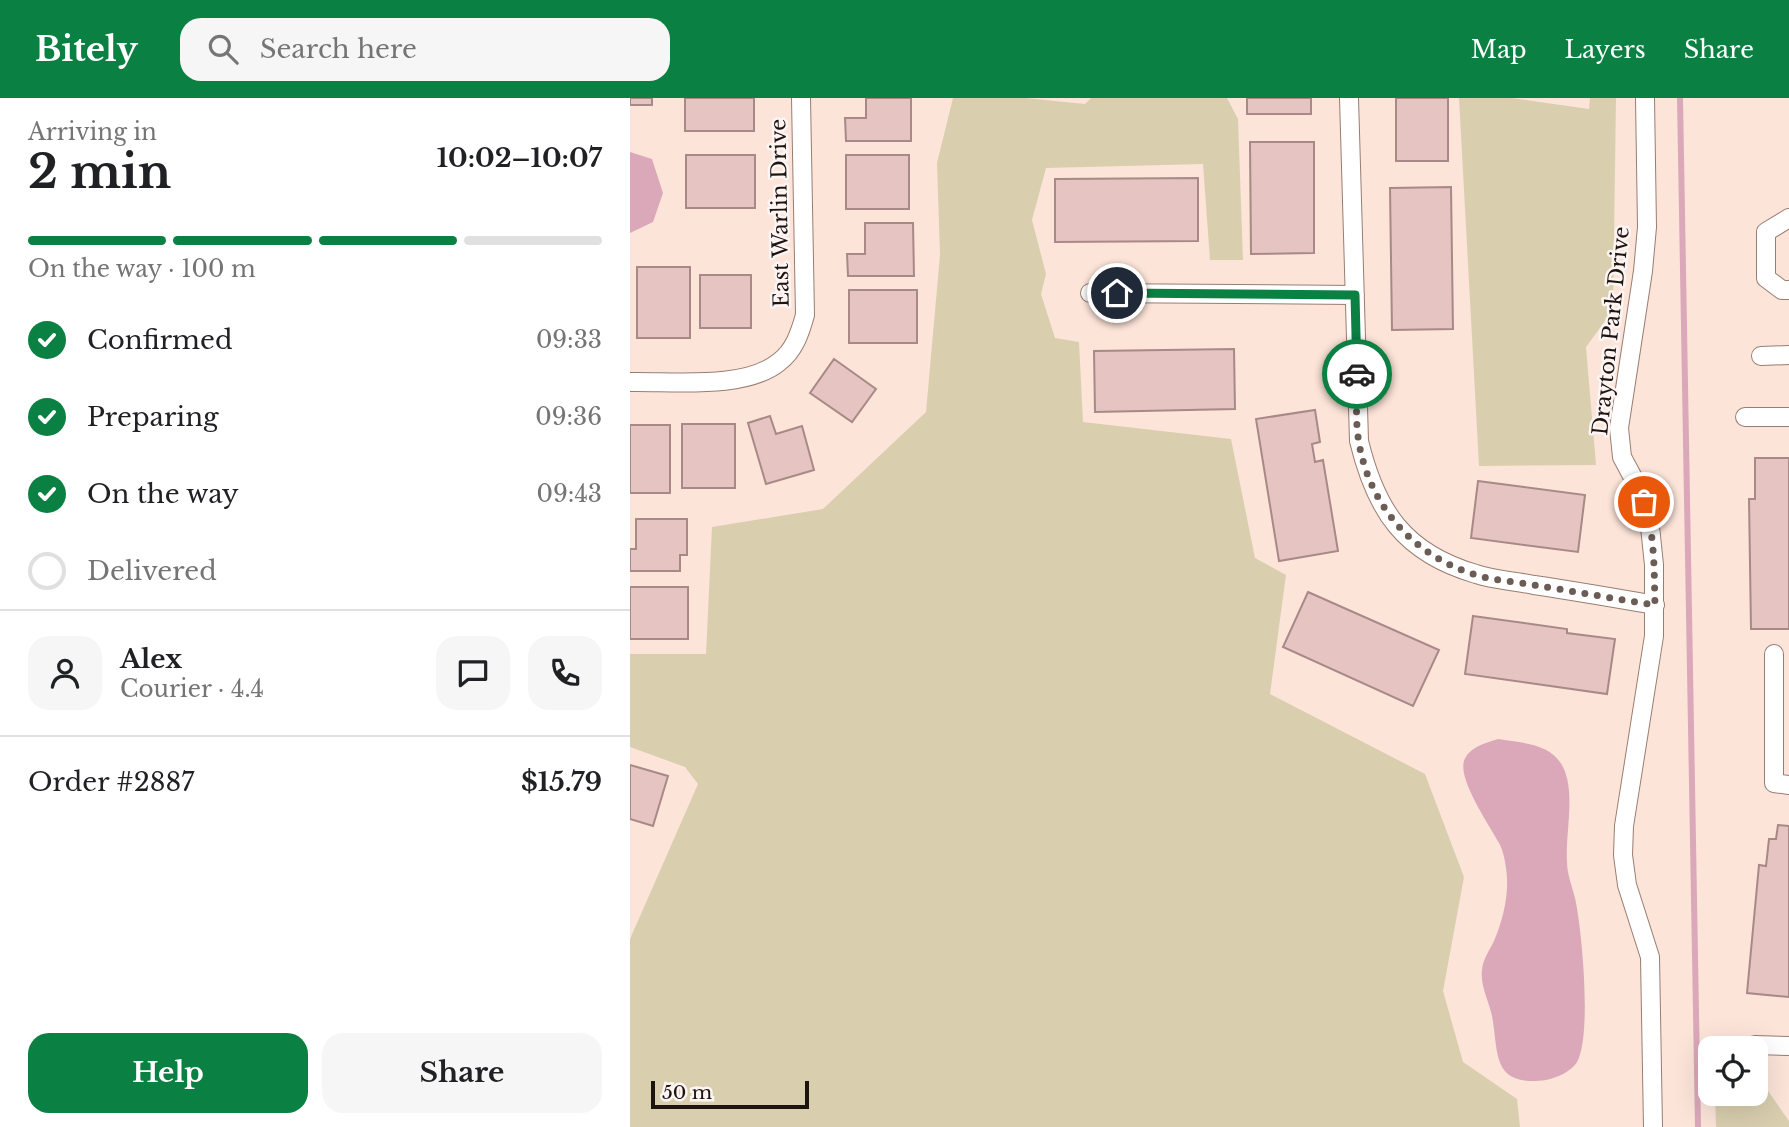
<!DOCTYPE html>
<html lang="en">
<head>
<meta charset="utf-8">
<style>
  body { margin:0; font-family:"Libre Baskerville",serif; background:#f6f6f6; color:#202124; height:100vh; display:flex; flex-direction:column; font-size:26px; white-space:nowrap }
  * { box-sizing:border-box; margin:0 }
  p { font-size:23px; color:#757577 }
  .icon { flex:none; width:38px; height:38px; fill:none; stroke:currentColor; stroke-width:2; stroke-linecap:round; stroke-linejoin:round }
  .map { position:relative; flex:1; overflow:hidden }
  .side { display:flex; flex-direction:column; background:#fff; width:630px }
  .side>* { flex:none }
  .tools { position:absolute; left:1068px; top:938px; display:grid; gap:14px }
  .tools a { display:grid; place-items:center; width:70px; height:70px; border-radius:14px; background:#fff; box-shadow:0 7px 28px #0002; font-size:35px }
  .scale { position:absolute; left:21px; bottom:18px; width:158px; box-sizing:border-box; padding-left:7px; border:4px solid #1d130f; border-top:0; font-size:19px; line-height:24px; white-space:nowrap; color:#1d130f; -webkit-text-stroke:5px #fcf5f3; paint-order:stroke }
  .pin { position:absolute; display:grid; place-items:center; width:60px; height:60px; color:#fff; margin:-30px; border:4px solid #fff; border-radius:50%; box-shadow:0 2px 7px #0007 }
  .courier { position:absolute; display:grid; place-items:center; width:70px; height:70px; margin:-35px; border:5px solid #0b8043; border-radius:50%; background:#fff; color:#222; box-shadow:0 2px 9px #0007 }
  .overview em { font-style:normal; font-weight:800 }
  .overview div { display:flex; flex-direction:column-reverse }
  .overview { display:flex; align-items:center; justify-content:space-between; height:119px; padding:0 28px }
  h1 { font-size:46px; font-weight:800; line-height:52px }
  .bar { display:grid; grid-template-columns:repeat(4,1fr); gap:10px 7px; align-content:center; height:84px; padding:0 28px }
  .bar i { height:9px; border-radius:5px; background:#e0e0e0 }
  .bar .selected { background:#0b8043 }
  .bar p { grid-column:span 4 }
  .line { display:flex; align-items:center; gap:18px; padding:0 28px; border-top:2px solid #e0e0e0 }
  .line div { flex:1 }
  .round { display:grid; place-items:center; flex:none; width:74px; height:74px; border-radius:21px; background:#f6f6f6 }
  ol { padding:0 28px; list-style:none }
  li { display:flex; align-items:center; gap:21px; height:77px }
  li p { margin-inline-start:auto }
  li .icon { padding:7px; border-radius:50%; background:#0b8043; color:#fff; stroke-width:4 }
  li:last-child { color:#757577 }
  li i { width:38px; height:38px; border:4px solid #e0e0e0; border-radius:50% }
  .action { display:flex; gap:14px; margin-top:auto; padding:14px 28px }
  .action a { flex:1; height:80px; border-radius:21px; background:#0b8043; color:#fff; font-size:28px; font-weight:800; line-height:80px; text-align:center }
  .action a+a { background:#f6f6f6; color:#202124 }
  header { display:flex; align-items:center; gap:42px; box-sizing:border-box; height:98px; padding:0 35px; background:#0b8043; color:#fff }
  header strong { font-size:33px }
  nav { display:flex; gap:38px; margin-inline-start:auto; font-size:24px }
  .search { width:490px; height:63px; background:#f6f6f6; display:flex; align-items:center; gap:18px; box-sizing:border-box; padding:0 24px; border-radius:21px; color:#757577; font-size:26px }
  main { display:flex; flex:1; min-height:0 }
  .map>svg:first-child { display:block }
  .green { fill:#d9cfaf }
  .water { fill:#daa8b9 }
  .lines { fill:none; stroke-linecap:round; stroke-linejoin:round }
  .stream { stroke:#daa8b9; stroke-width:6 }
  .building { fill:#e5c4c2; stroke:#a88988; stroke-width:2 }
  .street-casing { stroke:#997d72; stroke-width:20 }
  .street { stroke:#fff; stroke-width:18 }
  .done { stroke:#6b5c56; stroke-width:7; stroke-dasharray:0 12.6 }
  .route { stroke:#0b8043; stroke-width:9 }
  .labels { text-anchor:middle; stroke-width:5; stroke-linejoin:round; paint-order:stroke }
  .street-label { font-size:21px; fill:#1d130f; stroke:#fcf5f3 }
</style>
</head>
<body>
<header>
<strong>Bitely</strong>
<div class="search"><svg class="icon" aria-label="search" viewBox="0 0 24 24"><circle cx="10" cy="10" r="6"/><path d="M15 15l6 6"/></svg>Search here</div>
<nav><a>Map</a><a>Layers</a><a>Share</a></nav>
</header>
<main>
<section class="side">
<div class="overview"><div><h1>2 min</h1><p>Arriving in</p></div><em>10:02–10:07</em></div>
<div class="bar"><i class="selected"></i><i class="selected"></i><i class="selected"></i><i></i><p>On the way · 100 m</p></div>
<ol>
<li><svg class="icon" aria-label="check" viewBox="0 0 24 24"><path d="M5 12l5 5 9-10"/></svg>Confirmed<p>09:33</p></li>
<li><svg class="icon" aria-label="check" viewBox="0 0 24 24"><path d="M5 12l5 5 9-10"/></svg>Preparing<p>09:36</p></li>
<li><svg class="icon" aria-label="check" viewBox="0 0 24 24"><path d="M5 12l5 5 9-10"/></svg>On the way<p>09:43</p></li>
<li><i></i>Delivered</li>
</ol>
<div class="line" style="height:126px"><a class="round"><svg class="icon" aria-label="person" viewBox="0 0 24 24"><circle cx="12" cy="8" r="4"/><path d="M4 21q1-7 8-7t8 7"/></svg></a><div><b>Alex</b><p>Courier · 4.4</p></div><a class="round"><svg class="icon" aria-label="chat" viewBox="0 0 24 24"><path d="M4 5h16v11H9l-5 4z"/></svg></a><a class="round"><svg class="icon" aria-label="phone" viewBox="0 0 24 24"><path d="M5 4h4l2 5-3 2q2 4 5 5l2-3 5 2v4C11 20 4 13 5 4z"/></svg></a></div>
<div class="line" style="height:91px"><div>Order #2887</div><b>$15.79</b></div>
<div class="action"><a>Help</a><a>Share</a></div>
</section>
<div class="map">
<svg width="1159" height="1029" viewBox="0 0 1159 1029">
  <rect width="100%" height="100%" fill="#fce4d9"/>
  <path class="green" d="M323 0H395L455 6 461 0H597L608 21 613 162H580L573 66 416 70 402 122 416 176 411 196 425 240 449 244 453 324 601 341 625 460 656 477 640 596 795 676 834 779 813 893 833 964 887 1001 890 1029H0V841L68 686 55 669 0 649V556H76L82 429 193 411 296 314 310 157 307 65Z
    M829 0H882L959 11 960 0H986L983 212 956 249 966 367 849 368Z
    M1125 980H1129L1159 1023V1029H1086L1085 996H1125Z"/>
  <path class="water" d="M0 54 22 61 33 95 23 124 0 135Z
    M868 641C892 645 921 645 933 669 946 695 935 736 937 764 937 776 942 788 945 800 952 831 962 938 947 964 942 973 927 980 916 982 861 989 869 956 862 918 859 903 850 888 852 872 853 861 859 853 864 843 873 822 880 794 876 770 875 762 873 752 869 745 860 728 828 682 834 663 839 649 856 645 868 641Z"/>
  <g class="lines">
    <path class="stream" d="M1050 0 1068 1029"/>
  </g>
  <path class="building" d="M0 0H22V7H0Z
    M55 0H124V33H55Z
    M236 0H281V43H216L215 20H236Z
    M617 0H681V16H617Z
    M766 0H818V63H766Z
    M620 44H684V155L621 156Z
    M56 57H125V110H56Z
    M216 57H279V111H216Z
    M568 80V143L425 144V81Z
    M821 89 823 231 762 232 760 90Z
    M235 125H283L284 178H218L217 156H235Z
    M7 169H60V240H7Z
    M70 177H121V230H70Z
    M219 192H287V245H219Z
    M604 251 605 311 465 314 464 253Z
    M204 261 246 291 222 324 180 295Z
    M685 312 690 344 682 346 685 364 693 362 708 453 649 463 626 321Z
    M140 318 146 336 172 328 184 372 136 386 118 325Z
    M52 326H105V390H52Z
    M0 327H40V395H0Z
    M1125 360H1159V531H1121L1119 401H1125Z
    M848 383 955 397 948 454 841 440Z
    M6 421H57V457H50V473H0V451H6Z
    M0 489H58V541H0Z
    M678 494 809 552 783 608 653 549Z
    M843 518 937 531V535L985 541 977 596 835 576Z
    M0 667 38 678 23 728 0 721Z
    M1148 727 1159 728V899L1117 895 1129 767 1136 768 1139 741H1146Z"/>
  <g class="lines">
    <defs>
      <path id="street" d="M719 0 729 343C746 413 774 455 846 476 864 482 885 483 904 487 944 493 985 500 1025 507
        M1015 0 1017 129 1013 173 989 330 992 359 1008 389 1019 419 1024 467V538L994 728 993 757 997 787 1020 859 1023 1029
        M1159 120 1136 134V180L1152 192H1159
        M460 195 725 197
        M1131 258 1159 257
        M0 284C43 283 115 292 149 264 164 253 170 235 175 217L171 0
        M1115 319H1159
        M1144 556V685L1159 687
        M1125 947 1159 948"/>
    </defs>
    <use href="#street" class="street-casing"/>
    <use href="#street" class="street"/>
  </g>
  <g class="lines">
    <path class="done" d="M727 276C727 298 725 323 729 345 740 409 784 458 846 477 866 483 889 484 909 488 948 494 986 501 1025 507 1024 473 1025 436 1014 404"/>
    <path class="route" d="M487 195 725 197 727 276"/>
  </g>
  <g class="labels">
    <g class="street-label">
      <text transform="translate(150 115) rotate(-91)" y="7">East Warlin Drive</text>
      <text transform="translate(981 233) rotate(-84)" y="7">Drayton Park Drive</text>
    </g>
  </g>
</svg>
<div class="tools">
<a><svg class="icon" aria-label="locate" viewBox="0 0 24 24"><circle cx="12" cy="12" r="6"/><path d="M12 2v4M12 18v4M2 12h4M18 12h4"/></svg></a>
</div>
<div class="scale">50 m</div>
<div class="pin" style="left:1014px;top:404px;background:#ea580c"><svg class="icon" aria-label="bag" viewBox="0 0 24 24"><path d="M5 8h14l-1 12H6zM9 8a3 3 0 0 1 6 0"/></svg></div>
<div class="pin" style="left:487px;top:195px;background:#1f2937"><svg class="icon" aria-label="home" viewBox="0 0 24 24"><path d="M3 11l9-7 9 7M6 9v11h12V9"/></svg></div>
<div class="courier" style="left:727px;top:276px"><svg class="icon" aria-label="car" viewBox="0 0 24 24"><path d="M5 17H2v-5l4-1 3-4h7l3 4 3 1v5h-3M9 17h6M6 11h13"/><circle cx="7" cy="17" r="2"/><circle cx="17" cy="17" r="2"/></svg></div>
</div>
</main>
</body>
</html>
